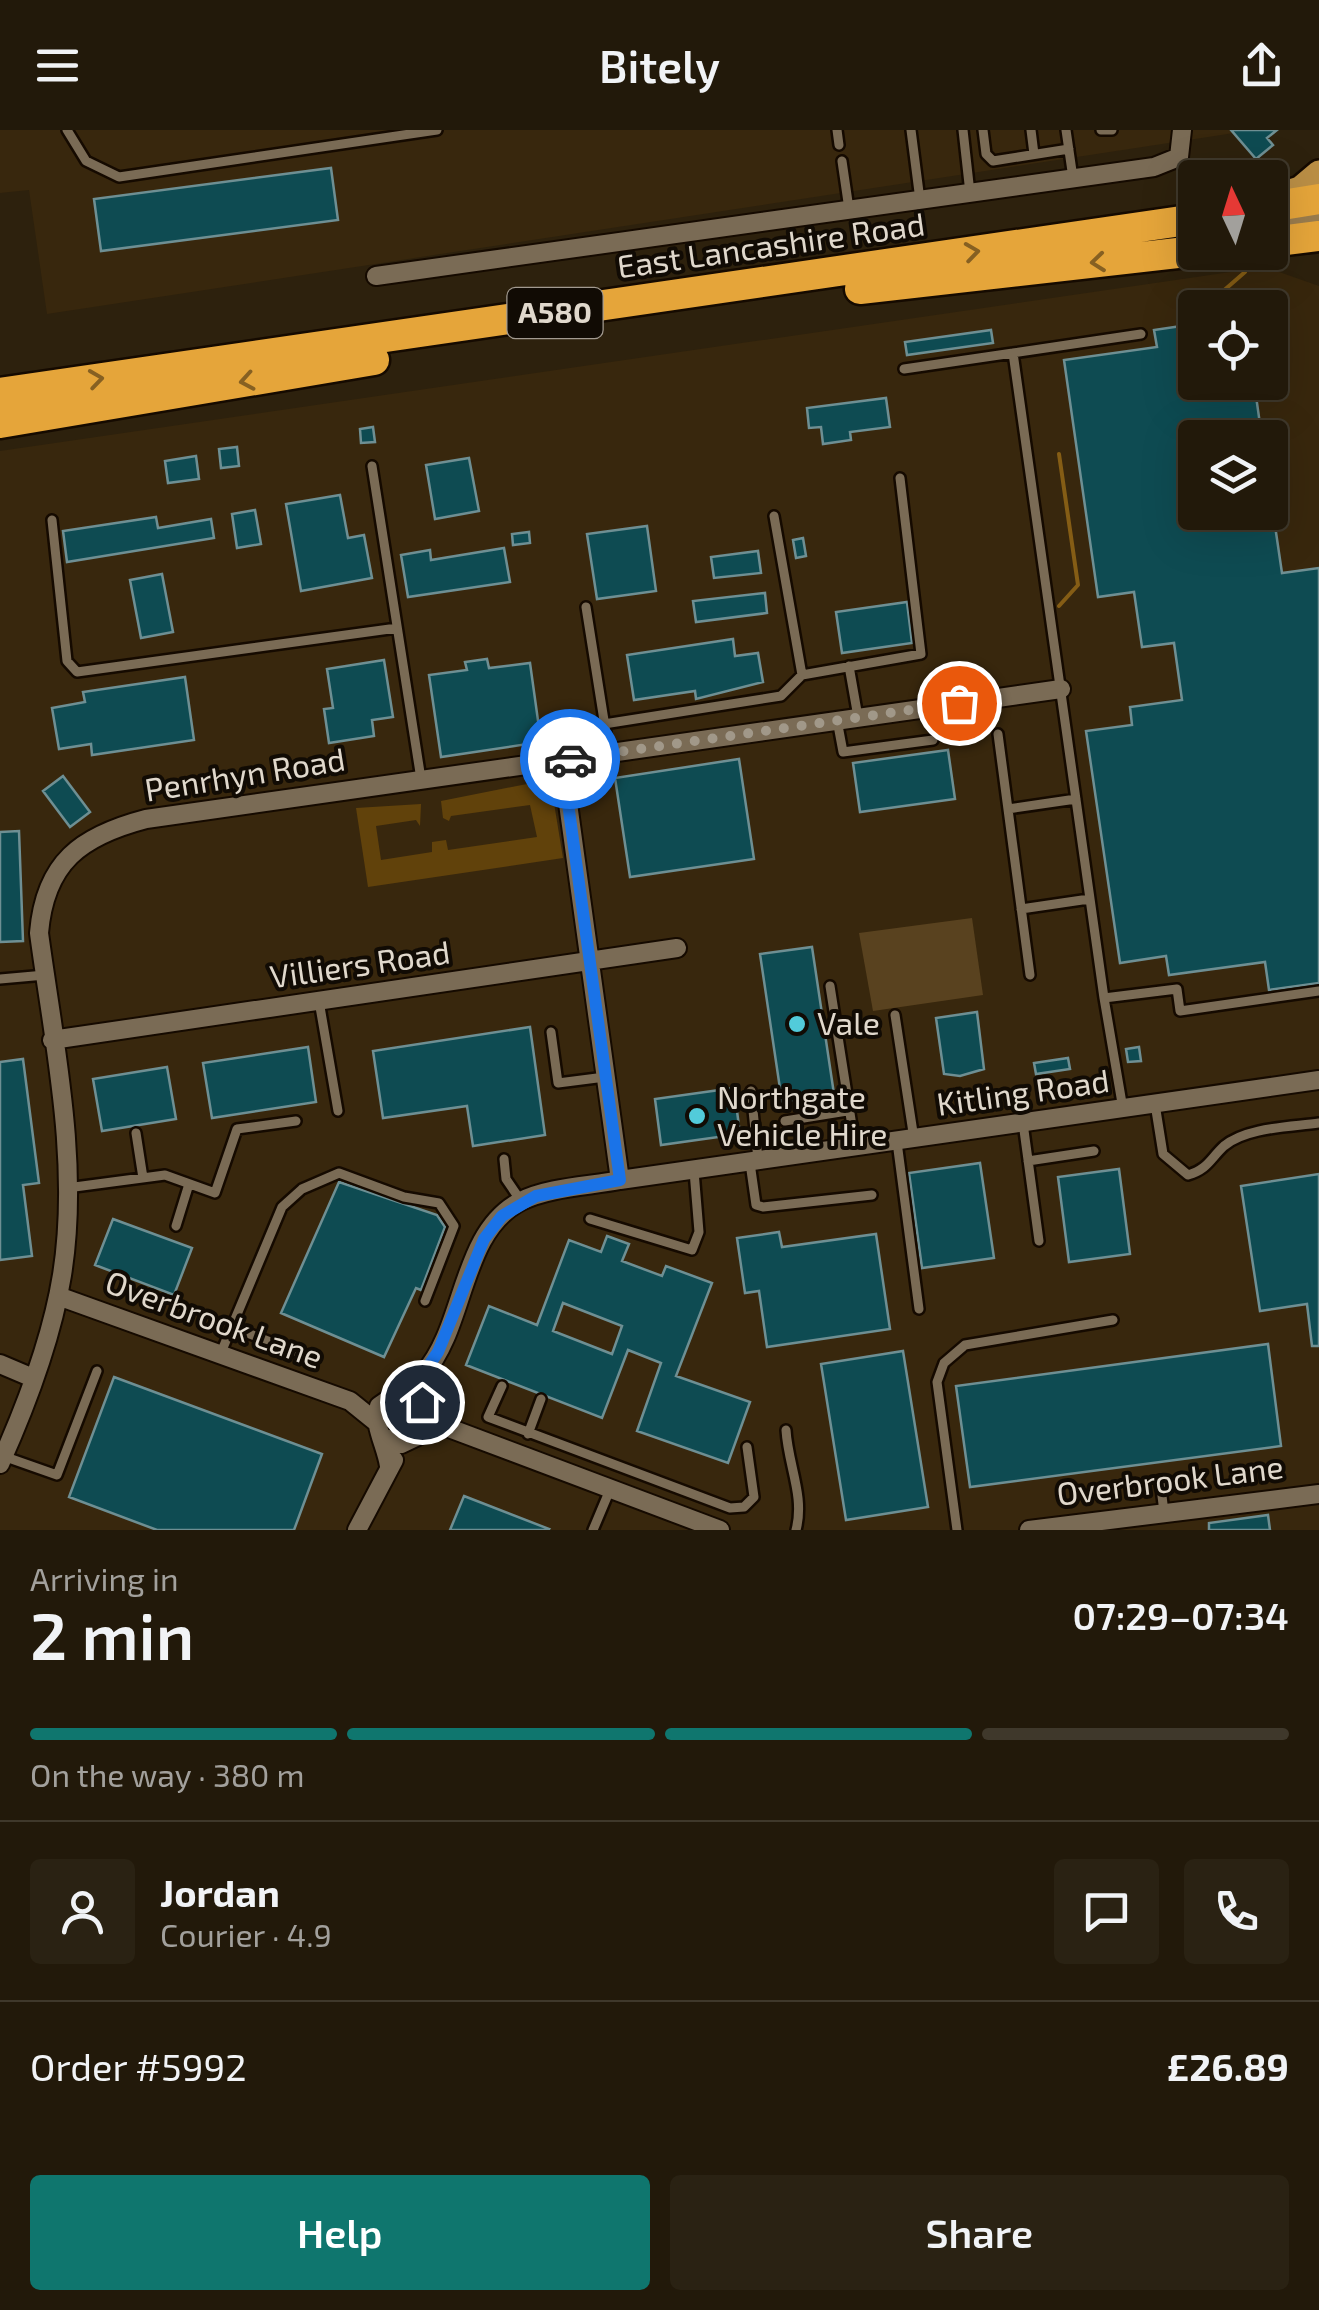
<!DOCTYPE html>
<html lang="en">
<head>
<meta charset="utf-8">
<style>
  body { margin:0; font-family:"Exo 2",sans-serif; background:#2a2213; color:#f1f3f6; height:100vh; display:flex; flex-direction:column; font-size:38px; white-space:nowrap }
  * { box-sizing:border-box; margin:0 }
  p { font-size:32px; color:#a2a09c }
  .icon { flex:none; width:55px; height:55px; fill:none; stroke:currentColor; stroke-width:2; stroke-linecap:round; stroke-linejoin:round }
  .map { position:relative; height:1400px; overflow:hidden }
  .drawer { display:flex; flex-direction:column; background:#22190a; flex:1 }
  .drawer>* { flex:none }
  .needle { width:65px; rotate:356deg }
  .fabs { position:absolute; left:1178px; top:30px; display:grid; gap:20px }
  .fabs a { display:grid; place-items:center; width:110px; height:110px; border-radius:10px; background:#22190a; box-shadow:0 10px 40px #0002,0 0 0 2px #3f382b; font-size:50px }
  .pin { position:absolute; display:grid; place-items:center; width:85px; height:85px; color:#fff; margin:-42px; border:5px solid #fff; border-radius:50%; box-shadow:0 2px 10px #0007 }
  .courier { position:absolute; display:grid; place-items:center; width:100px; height:100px; margin:-50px; border:8px solid #1a73e8; border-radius:50%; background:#fff; color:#222; box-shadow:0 2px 12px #0007 }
  .headline em { font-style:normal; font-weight:600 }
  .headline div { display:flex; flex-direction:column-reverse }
  .headline { display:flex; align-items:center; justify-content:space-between; height:170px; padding:0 30px }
  h1 { font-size:65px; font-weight:600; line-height:75px }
  .bar { display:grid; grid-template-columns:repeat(4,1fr); gap:15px 10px; align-content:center; height:120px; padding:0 30px }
  .bar i { height:12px; border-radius:8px; background:#3f382b }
  .bar .selected { background:#0f766e }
  .bar p { grid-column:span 4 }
  .line { display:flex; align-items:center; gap:25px; padding:0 30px; border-top:2px solid #3f382b }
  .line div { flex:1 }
  .round { display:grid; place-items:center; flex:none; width:105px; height:105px; border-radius:10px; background:#2a2213 }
  .cta { display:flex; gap:20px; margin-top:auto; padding:20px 30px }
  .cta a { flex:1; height:115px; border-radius:10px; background:#0f766e; color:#fff; font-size:40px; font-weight:600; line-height:115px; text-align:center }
  .cta a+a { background:#2a2213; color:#f1f3f6 }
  header { display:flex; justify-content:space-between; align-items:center; height:130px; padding:0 30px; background:#22190a; font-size:45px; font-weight:600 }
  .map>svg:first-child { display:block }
  .built { fill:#38270d; fill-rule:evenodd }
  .green { fill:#59421f }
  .forest { fill:#61420b }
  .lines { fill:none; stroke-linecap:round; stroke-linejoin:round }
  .stream { stroke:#855d15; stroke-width:4 }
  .building { fill:#0e4b52; stroke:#6e8f93; stroke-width:2.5; fill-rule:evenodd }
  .lane-casing { stroke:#150a00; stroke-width:14 }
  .street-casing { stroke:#150a00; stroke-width:22 }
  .secondary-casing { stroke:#150a00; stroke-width:28 }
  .primary-casing { stroke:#150a00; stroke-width:30 }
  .highway-casing { stroke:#150a00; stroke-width:35 }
  .lane { stroke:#7a6b55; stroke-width:9 }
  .street { stroke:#7a6b55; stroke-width:18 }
  .secondary { stroke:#9a7c4d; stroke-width:22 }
  .primary { stroke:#ba8e45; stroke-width:25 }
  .highway { stroke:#e5a53a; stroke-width:30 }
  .oneway { stroke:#866022 }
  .done { stroke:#a19889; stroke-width:10; stroke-dasharray:0 18 }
  .route { stroke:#1a73e8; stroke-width:12 }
  .poi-dot { fill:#52cbda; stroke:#110b04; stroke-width:4 }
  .labels { text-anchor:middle; stroke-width:8; stroke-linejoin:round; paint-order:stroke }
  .shield { fill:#110b04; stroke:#a29a90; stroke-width:2.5 }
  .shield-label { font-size:30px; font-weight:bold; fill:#e0d8cc }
  .street-label { font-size:32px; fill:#e0d8cc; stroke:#110b04 }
  .poi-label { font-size:32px; fill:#e0d8cc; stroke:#110b04; text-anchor:start }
</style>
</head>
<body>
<header><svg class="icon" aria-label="menu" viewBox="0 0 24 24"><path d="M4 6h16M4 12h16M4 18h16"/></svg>Bitely<svg class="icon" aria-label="share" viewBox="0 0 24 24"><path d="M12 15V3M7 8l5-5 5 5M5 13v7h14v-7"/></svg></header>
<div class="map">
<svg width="1319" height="1400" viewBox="0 0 1319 1400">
  <rect width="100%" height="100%" fill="#2d210d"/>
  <path class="built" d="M0 0H1254L47 184 29 60 0 63Z
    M1265 137 1319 156V1400H0V321ZM1195 178H1270V252H1195ZM1195 308H1270V382H1195Z"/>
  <path class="green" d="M972 788 983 865 873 881 859 803Z"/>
  <path class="forest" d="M537 652 553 667 563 728 368 757 356 678 421 674 420 696 416 690 376 696 381 730 432 722V712L446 710 448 720 537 707 530 675 451 686 449 691 443 688 441 671Z"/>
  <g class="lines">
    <path class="stream" d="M1206 176 1245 142
      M1059 324 1078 455 1059 476"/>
  </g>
  <path class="building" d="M1231 0H1277L1267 8 1273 15 1256 29Z
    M331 38 338 90 101 121 94 69Z
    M1195 194V252H1254L1262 308H1195V382H1273L1282 443 1319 438V853L1269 860 1265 832 1169 845 1166 826 1120 833 1086 601 1132 595 1130 577 1182 570 1174 513 1142 517 1134 462 1098 467 1064 230 1157 217 1154 200Z
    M991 200 993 213 907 225 905 212Z
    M886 268 890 297 850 302 851 310 823 314 821 297 809 298 807 278Z
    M373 297 375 312 361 313 360 299Z
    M237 317 239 336 221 338 219 319Z
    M196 326 199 349 168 353 165 331Z
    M469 328 479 381 435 389 426 335Z
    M340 365 348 408 364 405 372 448 301 461 286 374Z
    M255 380 261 414 237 418 232 384Z
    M156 387 158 398 211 389 214 408 67 432 63 401Z
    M647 396 656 461 597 469 587 404Z
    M529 402 530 413 513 415 512 404Z
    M803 408 806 426 796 428 793 410Z
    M504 418 510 452 408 467 401 425 430 420 431 430Z
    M758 421 761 443 714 448 711 427Z
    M162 444 173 502 141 508 130 450Z
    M765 463 767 483 696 492 693 471Z
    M907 472 912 513 842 523 836 482Z
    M733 509 735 526 758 523 763 552 696 569 695 561 634 570 627 525Z
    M487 529 489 538 530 533 541 612 441 627 429 545 467 540 465 532Z
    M384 530 393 587 372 590 374 606 329 613 324 579 333 578 327 539Z
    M185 547 194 610 92 625 91 614 59 619 52 578 85 572 83 562Z
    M948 620 955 669 860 682 853 633Z
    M739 629 754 729 630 747 615 648Z
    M63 646 90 682 70 697 43 661Z
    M19 701 23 811 0 812V702Z
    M812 817 834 964 782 972 760 824Z
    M977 882 984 939 960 946 944 944 936 888Z
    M530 897 545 1005 473 1016 467 976 383 988 373 921Z
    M308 917 316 972 212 988 203 933Z
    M1139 917 1141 931 1128 932 1126 919Z
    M1068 928 1070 939 1036 944 1034 933Z
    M23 929 39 1053 23 1055 32 1126 0 1130V932Z
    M167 937 176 989 102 1001 93 949Z
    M734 958 740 1004 661 1015 655 969Z
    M980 1033 994 1128 922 1138 909 1043Z
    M1119 1039 1130 1124 1069 1132 1058 1047Z
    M1319 1044V1216H1312L1307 1174 1260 1181 1241 1056Z
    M339 1052 437 1085 445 1097 421 1160 416 1158 384 1227 281 1183Z
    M113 1089 192 1118 174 1165 95 1135Z
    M779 1102 782 1117 876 1104 890 1199 767 1217 759 1161 745 1163 737 1108Z
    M607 1106 629 1114 622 1131 662 1146 666 1136 712 1153 676 1246 750 1272 728 1333 637 1301 661 1233 628 1220 602 1288 466 1235 489 1176 537 1195 569 1110 601 1122ZM563 1173 622 1196 612 1224 553 1201Z
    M1268 1214 1281 1316 970 1357 956 1256Z
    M903 1221 928 1377 846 1390 821 1234Z
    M114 1247 322 1324 294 1400H157L69 1367Z
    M464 1366 549 1399 548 1400H450Z
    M1268 1385 1270 1400H1209V1393Z"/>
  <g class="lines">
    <defs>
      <path id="lane" d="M67 0 86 31 119 47 437 0
        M837 0 839 15
        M911 0 920 70
        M963 0 970 63
        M983 0 986 24 993 31 1069 19
        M1031 0 1034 24
        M1066 0 1073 48
        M1101 0H1112
        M842 31 849 79
        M1141 204 1013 223 1104 868 1177 859 1180 881 1319 861
        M904 239 1013 223
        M372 336 421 649
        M774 386 802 545
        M52 390 67 531 77 542 397 498
        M586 477 609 622
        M849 536 858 587
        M837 590 843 622 933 610
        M604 594 781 566 802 545 921 524 900 348
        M998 604 1030 845
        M1008 679 1076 669
        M1021 779 1089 769
        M0 849 45 845
        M830 856 855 1015
        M1104 868 1123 979
        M319 871 338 981
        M895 885 914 1009
        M551 902 558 953 605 947
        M751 961 758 1029
        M1155 974 1163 1024 1188 1045C1208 1039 1210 1029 1224 1016 1246 997 1292 997 1319 993
        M785 991 847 981
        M1023 993 1039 1111
        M136 1003 143 1048
        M897 1012 919 1179
        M504 1029 506 1049 521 1071
        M1028 1031 1094 1021
        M750 1033 756 1075 763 1077 872 1065
        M67 1058 165 1045 215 1063 237 999 296 991
        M590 1089 692 1120 699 1102 694 1041
        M176 1096 189 1054
        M232 1197 309 1227
        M220 1225 282 1077 302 1059 339 1043 404 1067 439 1073 454 1096 425 1171
        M502 1256 488 1287 730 1378 744 1377 754 1367 747 1317
        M786 1300C788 1335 805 1366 796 1400
        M528 1304 541 1269
        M3 1326 57 1345 97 1241
        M1160 1350 1164 1382
        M593 1400 609 1362
        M957 1400 937 1252 944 1233 965 1215 1113 1190"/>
      <path id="street" d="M376 146 1154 37 1179 27 1182 0
        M562 630 620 1050
        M52 910 677 818
        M58 1166 350 1271 376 1292
        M0 1234 33 1248
        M399 1262C407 1256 417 1251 424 1243 466 1196 460 1102 521 1071 549 1057 590 1056 620 1050L1319 950
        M426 1279 449 1298 720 1400
        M385 1308 401 1314 422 1304 426 1279 416 1266 399 1262 379 1276C372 1294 386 1315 389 1336
        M0 1334C26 1276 52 1208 62 1145 80 1033 54 914 39 803 45 732 81 706 146 689L1061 559
        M357 1400 394 1330
        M1029 1400 1319 1364"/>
      <path id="secondary" d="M1278 90 1319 85"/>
      <path id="primary" d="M1275 67 1300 59 1319 43"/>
      <path id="highway" d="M1270 77 1319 69
        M1270 112 1319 106
        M860 159 1195 121
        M0 263 1195 89
        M0 293 374 230"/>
    </defs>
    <use href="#lane" class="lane-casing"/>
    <use href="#street" class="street-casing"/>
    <use href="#secondary" class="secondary-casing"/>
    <use href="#primary" class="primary-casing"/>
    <use href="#highway" class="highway-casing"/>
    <use href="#lane" class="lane"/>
    <use href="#street" class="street"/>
    <use href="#secondary" class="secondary"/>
    <use href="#primary" class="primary"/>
    <use href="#highway" class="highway"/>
  </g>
  <defs><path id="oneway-chevron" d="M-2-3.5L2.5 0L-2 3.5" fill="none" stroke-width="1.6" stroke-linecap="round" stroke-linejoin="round" transform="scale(2.5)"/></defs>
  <g class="oneway">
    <use href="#oneway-chevron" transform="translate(972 122) rotate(-8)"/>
    <use href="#oneway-chevron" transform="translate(1098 132) rotate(174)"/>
    <use href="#oneway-chevron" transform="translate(96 249) rotate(-8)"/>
    <use href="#oneway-chevron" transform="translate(247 251) rotate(170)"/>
  </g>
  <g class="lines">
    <path class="done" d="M570 629 959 573"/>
    <path class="route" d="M422 1272 423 1244 438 1222 484 1109 502 1086 536 1066 620 1050 562 630 570 629"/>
  </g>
  <g class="poi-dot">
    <circle cx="797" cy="894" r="10"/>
    <circle cx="697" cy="986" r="10"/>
  </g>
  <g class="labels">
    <rect class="shield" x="507.5" y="158" width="95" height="50" rx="8"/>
    <g class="shield-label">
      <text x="555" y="193">A580</text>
    </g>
    <g class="street-label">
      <text transform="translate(771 116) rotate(-8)" y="11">East Lancashire Road</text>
      <text transform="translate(245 645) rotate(-9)" y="11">Penrhyn Road</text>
      <text transform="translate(360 835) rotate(-8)" y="11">Villiers Road</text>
      <text transform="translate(1023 963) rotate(-8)" y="11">Kitling Road</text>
      <text transform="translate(214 1190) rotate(20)" y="11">Overbrook Lane</text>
      <text transform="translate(1170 1351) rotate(-7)" y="11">Overbrook Lane</text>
    </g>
    <g class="poi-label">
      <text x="817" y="905">Vale</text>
      <text x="717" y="979">Northgate<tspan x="717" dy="37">Vehicle Hire</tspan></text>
    </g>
  </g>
</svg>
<div class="fabs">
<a><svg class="needle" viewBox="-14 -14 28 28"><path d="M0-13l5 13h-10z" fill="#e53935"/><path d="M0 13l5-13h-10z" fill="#a2a09c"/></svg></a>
<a><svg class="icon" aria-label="locate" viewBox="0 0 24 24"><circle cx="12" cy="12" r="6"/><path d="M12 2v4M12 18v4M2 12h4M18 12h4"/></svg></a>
<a><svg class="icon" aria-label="layers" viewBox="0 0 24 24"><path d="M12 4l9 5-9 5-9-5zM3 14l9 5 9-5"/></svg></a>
</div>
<div class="pin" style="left:959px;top:573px;background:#ea580c"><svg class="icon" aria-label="bag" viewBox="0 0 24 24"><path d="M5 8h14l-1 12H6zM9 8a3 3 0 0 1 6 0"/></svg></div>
<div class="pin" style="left:422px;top:1272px;background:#1f2937"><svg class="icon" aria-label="home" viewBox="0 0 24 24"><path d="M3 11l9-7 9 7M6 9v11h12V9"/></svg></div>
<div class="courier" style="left:570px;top:629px"><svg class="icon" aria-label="car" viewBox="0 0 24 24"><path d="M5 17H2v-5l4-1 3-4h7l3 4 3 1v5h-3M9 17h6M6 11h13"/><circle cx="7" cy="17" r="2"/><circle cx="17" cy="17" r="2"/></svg></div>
</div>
<section class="drawer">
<div class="headline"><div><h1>2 min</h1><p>Arriving in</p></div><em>07:29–07:34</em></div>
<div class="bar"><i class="selected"></i><i class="selected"></i><i class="selected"></i><i></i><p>On the way · 380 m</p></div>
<div class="line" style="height:180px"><a class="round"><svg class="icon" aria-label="person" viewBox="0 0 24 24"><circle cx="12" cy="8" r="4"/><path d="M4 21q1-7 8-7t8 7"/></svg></a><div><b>Jordan</b><p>Courier · 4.9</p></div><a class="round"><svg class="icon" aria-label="chat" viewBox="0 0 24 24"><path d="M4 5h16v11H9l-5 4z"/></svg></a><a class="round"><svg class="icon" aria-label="phone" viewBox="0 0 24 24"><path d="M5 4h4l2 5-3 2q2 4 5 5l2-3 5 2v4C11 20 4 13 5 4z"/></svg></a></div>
<div class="line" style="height:130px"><div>Order #5992</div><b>£26.89</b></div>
<div class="cta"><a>Help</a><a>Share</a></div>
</section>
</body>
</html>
